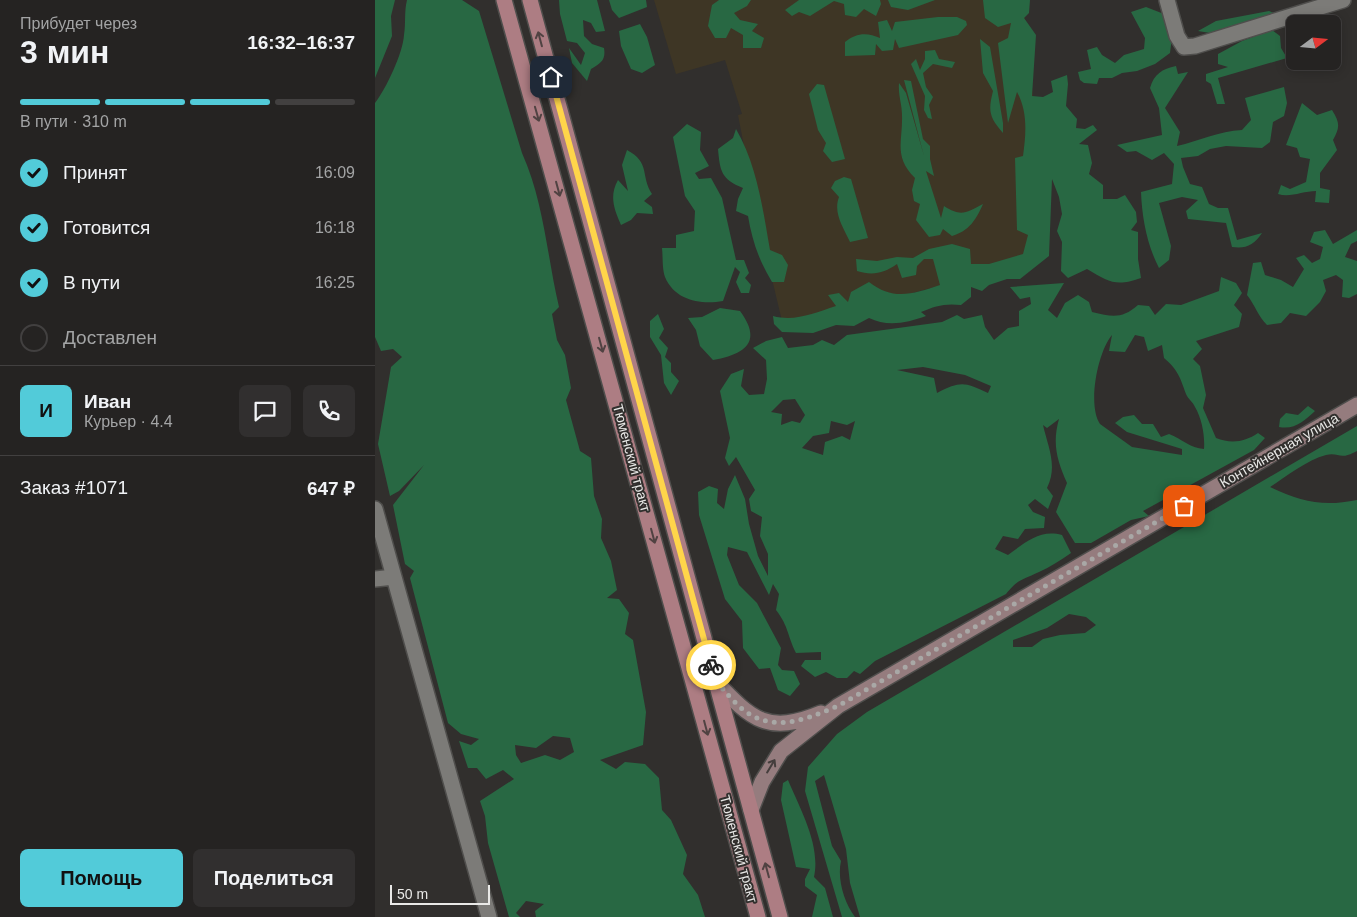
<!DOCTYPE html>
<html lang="ru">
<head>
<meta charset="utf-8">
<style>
  body { margin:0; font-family:Helvetica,sans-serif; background:#312f2f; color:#f1f3f6; height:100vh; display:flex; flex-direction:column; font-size:19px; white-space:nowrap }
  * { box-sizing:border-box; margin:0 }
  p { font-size:16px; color:#a3a4a5 }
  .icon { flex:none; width:28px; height:28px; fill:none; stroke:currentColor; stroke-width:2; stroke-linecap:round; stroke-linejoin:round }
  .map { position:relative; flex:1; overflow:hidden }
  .sheet { display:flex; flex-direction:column; background:#252322; width:375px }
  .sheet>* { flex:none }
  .needle { width:32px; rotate:74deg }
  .buttons { position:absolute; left:911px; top:15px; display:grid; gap:10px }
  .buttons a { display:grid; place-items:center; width:55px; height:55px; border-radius:8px; background:#252322; box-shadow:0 2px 12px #0003,0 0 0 1px #424040; font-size:25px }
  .scale { position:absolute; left:15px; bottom:12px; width:100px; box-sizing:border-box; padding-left:5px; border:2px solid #e9e9e7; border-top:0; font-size:14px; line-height:18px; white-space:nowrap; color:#e9e9e7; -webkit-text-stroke:4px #312f2d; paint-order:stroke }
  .pin { position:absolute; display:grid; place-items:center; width:42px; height:42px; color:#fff; margin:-21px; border-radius:10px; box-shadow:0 2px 8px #0006 }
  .courier { position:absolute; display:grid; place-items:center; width:50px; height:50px; margin:-25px; border:4px solid #ffd54a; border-radius:50%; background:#fff; color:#222; box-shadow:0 1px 6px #0007 }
  .overview em { font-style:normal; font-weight:600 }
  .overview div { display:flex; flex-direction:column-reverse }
  .overview { display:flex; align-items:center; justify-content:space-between; height:85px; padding:0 20px }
  h1 { font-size:32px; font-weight:600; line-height:38px }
  .bar { display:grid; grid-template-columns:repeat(4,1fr); gap:8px 5px; align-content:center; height:60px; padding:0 20px }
  .bar i { height:6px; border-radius:4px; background:#424040 }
  .bar .selected { background:#52cbd9 }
  .bar p { grid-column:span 4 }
  .line { display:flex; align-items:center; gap:12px; padding:0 20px; border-top:1px solid #424040 }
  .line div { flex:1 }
  .round { display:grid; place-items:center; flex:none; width:52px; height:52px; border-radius:8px; background:#312f2f }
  ol { padding:0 20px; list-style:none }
  li { display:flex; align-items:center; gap:15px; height:55px }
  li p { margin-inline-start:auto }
  li .icon { padding:5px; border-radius:50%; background:#52cbd9; color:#111; stroke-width:4 }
  li:last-child { color:#a3a4a5 }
  li i { width:28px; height:28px; border:2px solid #424040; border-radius:50% }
  .primary-button { display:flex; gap:10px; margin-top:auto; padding:10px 20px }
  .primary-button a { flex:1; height:58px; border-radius:8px; background:#52cbd9; color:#111; font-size:20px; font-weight:600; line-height:58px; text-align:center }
  .primary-button a+a { background:#312f2f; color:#f1f3f6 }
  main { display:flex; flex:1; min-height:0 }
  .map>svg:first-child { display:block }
  .industrial { fill:#3e3625 }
  .forest { fill:#286843; fill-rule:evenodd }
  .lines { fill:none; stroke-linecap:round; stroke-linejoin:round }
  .street-casing { stroke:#4f4e4c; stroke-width:18 }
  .secondary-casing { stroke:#4f4e4c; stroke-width:18 }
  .primary-casing { stroke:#4f4e4c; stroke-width:18 }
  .street { stroke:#7c7b78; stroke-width:15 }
  .secondary { stroke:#957c7e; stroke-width:15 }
  .primary { stroke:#ad7d83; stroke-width:15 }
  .oneway { stroke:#504242 }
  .oneway2 { stroke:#453e3d }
  .done { stroke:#a9a8a6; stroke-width:5; stroke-dasharray:0 9 }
  .route { stroke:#ffd54a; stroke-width:6 }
  .labels { text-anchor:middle; stroke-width:4; stroke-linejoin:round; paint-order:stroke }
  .street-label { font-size:14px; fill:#e9e9e7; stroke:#312f2d }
</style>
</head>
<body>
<main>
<section class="sheet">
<div class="overview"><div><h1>3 мин</h1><p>Прибудет через</p></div><em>16:32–16:37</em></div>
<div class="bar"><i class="selected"></i><i class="selected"></i><i class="selected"></i><i></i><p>В пути · 310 m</p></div>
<ol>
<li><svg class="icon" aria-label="check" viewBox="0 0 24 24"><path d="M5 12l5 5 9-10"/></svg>Принят<p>16:09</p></li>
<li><svg class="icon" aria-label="check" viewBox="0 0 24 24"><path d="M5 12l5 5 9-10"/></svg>Готовится<p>16:18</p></li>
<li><svg class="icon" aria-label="check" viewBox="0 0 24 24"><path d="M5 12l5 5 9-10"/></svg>В пути<p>16:25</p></li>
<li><i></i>Доставлен</li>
</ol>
<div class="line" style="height:90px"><b class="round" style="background:#52cbd9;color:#111">И</b><div><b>Иван</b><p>Курьер · 4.4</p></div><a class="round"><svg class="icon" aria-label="chat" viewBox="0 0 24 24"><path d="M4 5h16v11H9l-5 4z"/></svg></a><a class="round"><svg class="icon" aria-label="phone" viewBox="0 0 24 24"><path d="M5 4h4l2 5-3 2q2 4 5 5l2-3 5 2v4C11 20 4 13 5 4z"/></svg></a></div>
<div class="line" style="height:65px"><div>Заказ #1071</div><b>647 ₽</b></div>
<div class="primary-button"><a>Помощь</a><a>Поделиться</a></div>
</section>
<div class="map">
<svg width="982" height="917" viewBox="0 0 982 917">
  <rect width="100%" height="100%" fill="#312f2d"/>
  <path class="industrial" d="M279 0H648L674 256 482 308 408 325 385 229 363 115 367 114 350 60 301 74Z"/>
  <path class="forest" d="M0 0H20L16 16 17 36 0 78Z
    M32 0H87L104 11 147 153C169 202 172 256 184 307L177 314 182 340 190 355 196 388 191 400 205 451 216 458 219 496 227 519 226 538 236 561 242 590 232 598 244 599 254 613 250 634 258 640 271 712 268 745 225 760 241 769 250 762 270 764 284 778 287 810 296 820 312 855 308 874 323 895 330 917H161L160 911 169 904 151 901 141 913 145 917H134L113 843 110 816 105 801 139 779 128 770 111 779 102 768H93L84 741 96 745 104 739 86 734 73 723 35 578 39 571 30 564 18 505 49 465 24 491 15 496 3 444 16 367 27 357 18 349 6 351 0 337V103C11 89 28 53 29 35 31 23 29 12 32 0ZM178 736 195 738 199 752 185 760 170 755 146 763 141 755 140 745 161 748Z
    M184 0H222L230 31 221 32 216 23 208 20 209 36 217 44 229 48C231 60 226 63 216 69L212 81 197 63 194 48 206 65 210 53 202 43 192 41 185 14Z
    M234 0H271L272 7 244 18 237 10Z
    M344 0H376L372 6 359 13 365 20 383 24 377 31 389 38 386 48H368V35L356 28 351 38H340L333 26 337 5Z
    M424 0H505L506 4 501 16 489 9 481 17 470 15 469 4 459 1 435 16 424 12 417 16 410 10Z
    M513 0H560L533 10 516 7Z
    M608 0H655L654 13 649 18 661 35 657 96 668 97 678 92 676 81 692 75 693 84 691 106 702 119 701 128 710 129 718 125 722 130 704 144 713 145 717 163 714 174 728 185V199H742L750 195 761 212 762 222 756 230 763 232V259L766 278C741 287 734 282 712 269L693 278 686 271 687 242 682 231 687 214 684 197 677 179 674 256 645 279H632L614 285 607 291 596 287V297L586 305C570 303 560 306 546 312L551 316C532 323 512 327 494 318L479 326 461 325 438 333 407 332 399 324 398 316C420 322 439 313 461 306L453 295 464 293 473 302 476 292 494 282C518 301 538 294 565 285L558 259H549L542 266 541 275 527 278 522 264C509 273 498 276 482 271L481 259 502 261 522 257 538 258 554 249 577 244 595 249 596 264H614L648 254 653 235 642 230 640 158 648 156C651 134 653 112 642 92L633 123 623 43 633 38 636 23 623 27 610 18Z
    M771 7 789 14 797 37 795 53 780 64 762 71 747 73 737 78H724L722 84 709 83 705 80 703 72 716 69 712 50 722 47 727 55 740 63 749 55 769 49 770 38 756 12Z
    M894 11 904 15 841 34 823 31 841 21Z
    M563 17H582L591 21 592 25 583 35 524 48 520 39 518 50 507 51 501 44 500 55 470 56V42C481 33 492 32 505 38L503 22 512 20 517 31 520 22Z
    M265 24 272 37 280 65 267 73 256 69 246 46 244 31Z
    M897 30 905 36 906 48 912 58 843 78 850 104H842L836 84 831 81V74L853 67 843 64V54L867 41Z
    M605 39 615 47 628 123V133C614 117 613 111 618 91L608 73Z
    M560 50 564 59 580 62 577 68 558 64 548 73 551 87 558 97 554 105 557 119 553 118 549 110 550 96 536 64 541 59 545 70 550 59V51Z
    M801 66 803 74 813 72 790 108 805 132 802 146C824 141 844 131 867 130L876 120 870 98 909 87 912 103 909 116 898 122 895 142 887 148 851 146 835 149 823 156 806 158 808 167 815 184 827 187 834 204 843 208H853L862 240 887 233C879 245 871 249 857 247L851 223 813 219 811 211 823 200 807 197 784 203 796 246 794 260 784 268C772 245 767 218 766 192L797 184 799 164 789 153 777 160 761 151 752 152 742 145 787 135 784 108 775 88C779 74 787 69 801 66Z
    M529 80 536 81 548 139 555 146V159L559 176 551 171 566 218 569 206C586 217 591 213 608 204 601 220 594 231 577 236L568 229 565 235 554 237 541 220 545 204 539 201 537 190 540 178C518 156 528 141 527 115 527 104 523 95 524 83L531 93 549 156Z
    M442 84 449 85 470 159 457 162 448 151 451 143 443 130 434 94Z
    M927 103 942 115 957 110C965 123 965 127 958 140L962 150 945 173V188L955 190 954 203 940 202 941 191C928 191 915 198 903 194L906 185 915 189 931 182 935 159 925 157 922 148 911 145Z
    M312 124 326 132 325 150 334 166 320 173 324 179 336 178 347 198 361 260H369L374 273 370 278 376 285 374 293H366L361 282 365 272 360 267 348 301C327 305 300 301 290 277 287 269 288 257 287 248H301V235L319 231 320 211 310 196 298 137Z
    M361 129C382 165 388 210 395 250L407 255 413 265 409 282H397C384 261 377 240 373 216L361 211 363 199 368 188C346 179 345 171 343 149L358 138Z
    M252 150C276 163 265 175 277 194L269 201 277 207 278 214 262 213 256 220 246 225C239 209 234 196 243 180L253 191 247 165Z
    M469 177 476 179 493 238 475 242C468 227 458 213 464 197L456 188 460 181Z
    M950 230 958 244 982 230V241L976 244 970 257 982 261V294L974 298 967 297 968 280 961 275 948 280 951 291 945 302 931 316 915 313 906 323 892 325C883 316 880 305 872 295L878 263 886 262 890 275 906 280 918 287 929 269 921 258 929 255 937 263 945 259 948 247 935 242 939 232Z
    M846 277 861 283 867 293 859 305 867 314 864 327 821 341 827 349 818 359 825 366 831 395 828 408 841 438C856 444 870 442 883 433L890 438 879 450 768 511 774 516 756 520 716 543H700L681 512 692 483C682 460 677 444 684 419L672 428 668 425C673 447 683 466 672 488L678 496 673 509 660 499 653 505 658 512 670 517 669 528 650 529 643 539 628 536 620 549 633 555C651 542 665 529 687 535L696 553C686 560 675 567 664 572 647 580 643 579 631 594L500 661 485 674 479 671 472 678H462L451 672 440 677 426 666 430 660H446V652L421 653C412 635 414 627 401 610L404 594 398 584 394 595 372 552 353 547 352 555 364 585 382 603 406 648 403 665 407 670 419 671 425 684 415 696 403 690 395 668 384 669 368 648 367 621 350 599 324 515 323 492 334 486 343 489 342 503 349 509 353 489 360 475 370 499 374 524 383 556 393 576V554L385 536 387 517 376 511 374 499 380 490 361 457 354 466 350 458 355 438 345 391 356 374 369 369 366 386 374 395 389 394 392 379 391 360 378 348 391 341 407 337 413 348 438 345 447 340 459 345 472 335 567 322 582 315 589 319 607 315 610 327 619 340 633 328 644 326V311L656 304 655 297 645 299 635 287 689 283 673 310 682 318 690 303 703 295 714 302 717 312C738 317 747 319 763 305L774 306 780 315 791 304 806 305 844 291ZM737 335 734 351 750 352 760 335 769 337 773 351 787 345 789 358C803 370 805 377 811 394 813 399 818 402 820 407 827 419 830 436 829 449 815 448 807 439 794 434L786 437 778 424H767L759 415 748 417 740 423 752 432 807 449V455L757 447 725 424C712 405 723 351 737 335ZM548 367 590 375 616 386 613 393C589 382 586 381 562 393L559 378 522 370ZM420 399 430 415 425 423 417 421 406 425 407 414 396 412 408 400ZM456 421 472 425 480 421 475 440 467 436 450 442 448 455 427 448 438 436 454 433Z
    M345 308 365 311C388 342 370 354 338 360L325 346 321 330 313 318 327 317Z
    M283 314 289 329 284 338 293 348 290 357 296 363V372L304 381 296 395 289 383 286 355 275 337V321Z
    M933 406 940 411C929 421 920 430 904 427L905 419 911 413 923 415Z
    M982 426V451C964 461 965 452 951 455 932 460 912 476 895 487 927 502 948 507 982 500V917H485L475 883 471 849 449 775 440 781 457 846 466 861C462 879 469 902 480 917H467L430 791 433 767 462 734 492 712ZM694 614 711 617 721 625 710 633 685 635 668 639 657 647H638V640L672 628Z
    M413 780C425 809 446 845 439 877L450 888 458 917H437L442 895 430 886V879L435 869 421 867 406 800 408 783Z"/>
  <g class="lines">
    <defs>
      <path id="street" d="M792 0 802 36 809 47 820 46 968 0
        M0 509 114 917
        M0 579 19 577"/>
      <path id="secondary" d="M341 682C377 720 393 735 446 713
        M376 810 387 782 406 751 463 706 982 405"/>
      <path id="primary" d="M129 0 383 917
        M155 0 405 917"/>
    </defs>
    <use href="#street" class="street-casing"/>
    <use href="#secondary" class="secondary-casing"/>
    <use href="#primary" class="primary-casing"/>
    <use href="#street" class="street"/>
    <use href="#secondary" class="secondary"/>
    <use href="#primary" class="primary"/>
  </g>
  <defs><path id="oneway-shaft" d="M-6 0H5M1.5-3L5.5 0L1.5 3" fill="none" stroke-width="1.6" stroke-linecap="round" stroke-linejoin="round" transform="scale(1.25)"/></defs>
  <g class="oneway">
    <use href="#oneway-shaft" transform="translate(165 39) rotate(-105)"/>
    <use href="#oneway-shaft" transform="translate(162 114) rotate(74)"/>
    <use href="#oneway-shaft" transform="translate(183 189) rotate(75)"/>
    <use href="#oneway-shaft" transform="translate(226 345) rotate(75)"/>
    <use href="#oneway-shaft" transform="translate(278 536) rotate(75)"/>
    <use href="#oneway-shaft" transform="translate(331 728) rotate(75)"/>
    <use href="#oneway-shaft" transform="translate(392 870) rotate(-105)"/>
  </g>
  <use class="oneway2" href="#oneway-shaft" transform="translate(396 766) rotate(-59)"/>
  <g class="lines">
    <path class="done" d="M336 665C341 682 344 685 355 697 389 736 422 723 463 706L809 506"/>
    <path class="route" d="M176 77 336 665"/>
  </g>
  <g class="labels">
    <g class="street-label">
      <text transform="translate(904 450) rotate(-30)" y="5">Контейнерная улица</text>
      <text transform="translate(257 458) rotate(75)" y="5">Тюменский тракт</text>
      <text transform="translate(364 849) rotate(75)" y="5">Тюменский тракт</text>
    </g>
  </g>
</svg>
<div class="buttons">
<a><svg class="needle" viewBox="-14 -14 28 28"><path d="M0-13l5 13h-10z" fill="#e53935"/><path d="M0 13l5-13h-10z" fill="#a3a4a5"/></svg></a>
</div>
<div class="scale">50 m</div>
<div class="pin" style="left:809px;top:506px;background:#ea580c"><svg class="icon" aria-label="bag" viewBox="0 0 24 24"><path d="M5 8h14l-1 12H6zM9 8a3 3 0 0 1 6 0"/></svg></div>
<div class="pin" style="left:176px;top:77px;background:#1f2937"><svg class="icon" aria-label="home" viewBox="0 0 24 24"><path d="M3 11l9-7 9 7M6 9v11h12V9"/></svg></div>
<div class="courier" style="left:336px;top:665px"><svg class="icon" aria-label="bike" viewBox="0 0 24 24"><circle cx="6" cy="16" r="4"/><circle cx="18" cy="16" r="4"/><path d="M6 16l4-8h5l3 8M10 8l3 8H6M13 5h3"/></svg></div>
</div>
</main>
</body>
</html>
